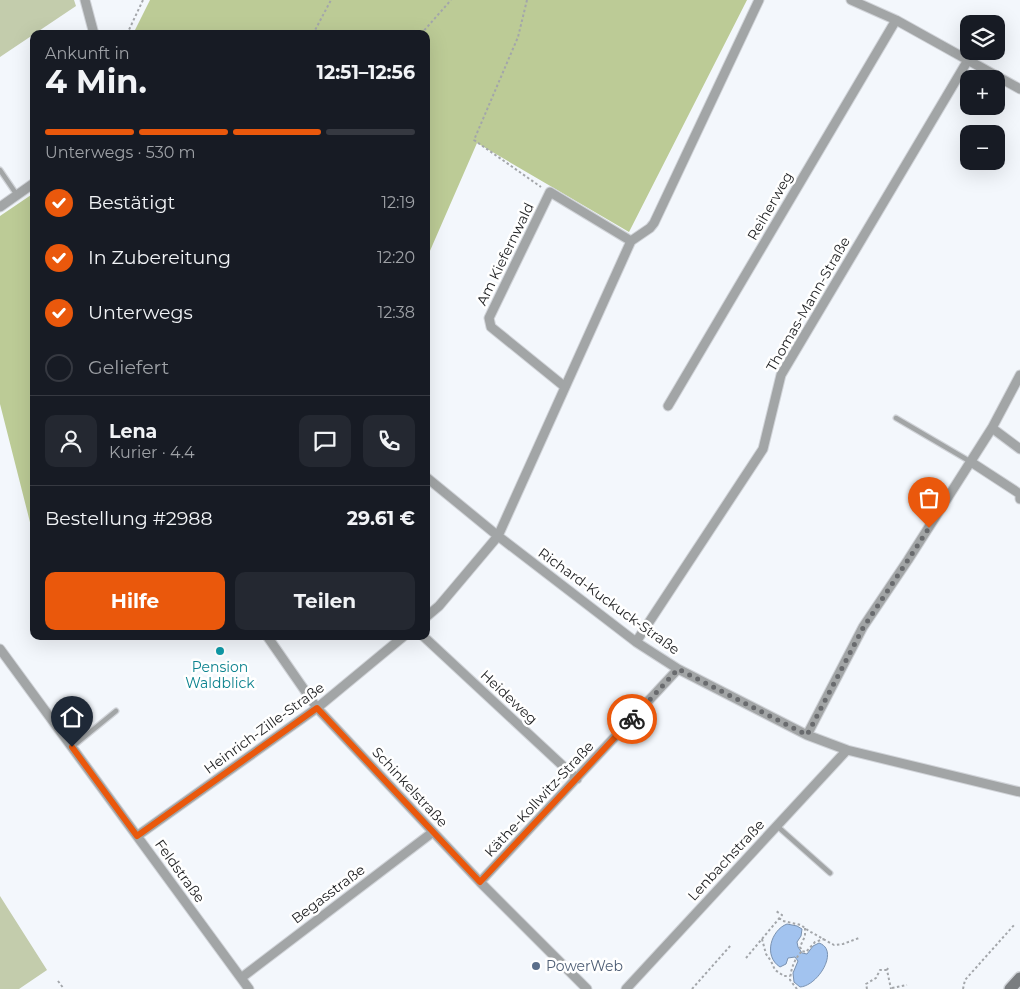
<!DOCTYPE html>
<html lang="de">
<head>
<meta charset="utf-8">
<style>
  body { margin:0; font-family:Montserrat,sans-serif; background:#242831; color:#f1f3f6; height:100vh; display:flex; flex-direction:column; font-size:19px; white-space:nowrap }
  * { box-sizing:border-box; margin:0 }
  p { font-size:16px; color:#9ea1a6 }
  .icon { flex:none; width:28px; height:28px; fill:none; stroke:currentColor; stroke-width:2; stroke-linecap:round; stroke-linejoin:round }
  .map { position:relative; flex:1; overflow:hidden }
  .sheet { position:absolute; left:30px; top:30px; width:400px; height:610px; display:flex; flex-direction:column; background:#171b24; border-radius:10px; box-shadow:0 5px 20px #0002 }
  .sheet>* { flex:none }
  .controls { position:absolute; left:960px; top:15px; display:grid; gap:10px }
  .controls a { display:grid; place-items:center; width:45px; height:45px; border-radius:10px; background:#171b24; box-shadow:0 5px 20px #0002; font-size:25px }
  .pin { position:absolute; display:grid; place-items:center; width:42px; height:42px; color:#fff; margin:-51px -21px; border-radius:50% 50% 50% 0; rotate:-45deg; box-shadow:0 0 5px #0007 }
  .pin .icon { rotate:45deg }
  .courier { position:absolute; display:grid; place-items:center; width:50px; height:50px; margin:-25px; border:4px solid #ea580c; border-radius:50%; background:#fff; color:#222; box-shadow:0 1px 6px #0007 }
  .head em { font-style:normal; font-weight:700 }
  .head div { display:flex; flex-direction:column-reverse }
  .head { display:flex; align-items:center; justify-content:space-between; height:85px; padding:0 15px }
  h1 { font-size:32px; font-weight:700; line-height:38px }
  .bar { display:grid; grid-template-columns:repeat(4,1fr); gap:8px 5px; align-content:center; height:60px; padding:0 15px }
  .bar i { height:6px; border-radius:4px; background:#363941 }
  .bar .on { background:#ea580c }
  .bar p { grid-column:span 4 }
  .line { display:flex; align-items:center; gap:12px; padding:0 15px; border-top:1px solid #363941 }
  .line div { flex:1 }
  .round { display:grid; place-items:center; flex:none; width:52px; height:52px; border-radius:10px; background:#242831 }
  ol { padding:0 15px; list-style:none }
  li { display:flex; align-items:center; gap:15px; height:55px }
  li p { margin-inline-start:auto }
  li .icon { padding:5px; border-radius:50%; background:#ea580c; color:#fff; stroke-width:4 }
  li:last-child { color:#9ea1a6 }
  li i { width:28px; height:28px; border:2px solid #363941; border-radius:50% }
  .action { display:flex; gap:10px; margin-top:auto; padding:10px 15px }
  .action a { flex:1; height:58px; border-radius:10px; background:#ea580c; color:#fff; font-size:20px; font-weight:700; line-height:58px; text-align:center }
  .action a+a { background:#242831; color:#f1f3f6 }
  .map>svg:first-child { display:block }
  .green { fill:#c3ccac }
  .forest { fill:#bccb96 }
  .water { fill:#a2c3ef; stroke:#7a92b1 }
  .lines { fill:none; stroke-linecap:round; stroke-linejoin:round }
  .lane-casing { stroke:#d1d4d9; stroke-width:7 }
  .street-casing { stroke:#d1d4d9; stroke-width:11 }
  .secondary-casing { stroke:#d1d4d9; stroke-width:14 }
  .path { stroke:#a3a6aa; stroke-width:2; stroke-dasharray:2.5 2.5; stroke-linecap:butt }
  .lane { stroke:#a2a5a6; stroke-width:4.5 }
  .street { stroke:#a2a5a6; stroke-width:9 }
  .secondary { stroke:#7a7d80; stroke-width:11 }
  .done { stroke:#696b6e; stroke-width:5; stroke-dasharray:0 9 }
  .route { stroke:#ea580c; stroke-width:6 }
  .culture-dot { fill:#0f9aa8; stroke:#fff; stroke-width:2 }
  .service-dot { fill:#5c6f8a; stroke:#fff; stroke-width:2 }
  .labels { text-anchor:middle; stroke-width:5; stroke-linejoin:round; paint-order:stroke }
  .street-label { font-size:14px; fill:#1e1f21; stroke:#fff }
  .culture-label { font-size:14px; fill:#0d838f; stroke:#fff }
  .service-label { font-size:14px; fill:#4e5e75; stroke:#fff; text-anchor:start }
</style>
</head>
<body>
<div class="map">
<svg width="1020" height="989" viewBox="0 0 1020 989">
  <rect width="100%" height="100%" fill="#f3f7fc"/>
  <path class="green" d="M0 0H74L76 6 0 57Z
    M0 896 47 970 19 989H0Z"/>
  <path class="forest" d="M150 0H747L629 232 477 143 426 260V34H133Z
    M34 193V534H33L0 404V216Z"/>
  <path class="water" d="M787 924 797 926 802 929 801 936 797 942 798 947 802 953 807 954 813 946 819 943C840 950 818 986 800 987L794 982 793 973 798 961 795 957 788 958 786 964 780 967C763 956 771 930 787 924Z"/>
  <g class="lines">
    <defs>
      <path id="lane" d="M0 170 17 195
        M896 418 971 462
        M72 747 116 711
        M777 826 830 873"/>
      <path id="street" d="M85 0 94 34
        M851 0 896 20 1020 89
        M0 207 34 183
        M565 387 491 327 489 318 550 192 631 241
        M668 406 896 20
        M992 428 1020 449
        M971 462 1020 494V499
        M426 477 498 536 636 642 678 669 807 735 847 750 1020 792
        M426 617 439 606 498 536 631 241 650 228 654 223 759 0
        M267 636 317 708 480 882 587 989
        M423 636 577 779
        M636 642 763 449 781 375 968 60
        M0 649 249 989
        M807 735 863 627 908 560 992 428 1020 375
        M137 836 317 708 404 636
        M480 882 678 669
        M241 978 433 832
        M626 989 847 750"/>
      <path id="secondary" d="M1010 989 1020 978"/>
    </defs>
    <use href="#lane" class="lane-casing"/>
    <use href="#street" class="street-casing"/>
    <use href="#secondary" class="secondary-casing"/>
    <path class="path" d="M527 0 518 37 474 140 541 187
      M127 34 143 0
      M313 34 331 0
      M421 34 451 0
      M779 918 783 921 801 925 809 931 834 945 843 944 859 938
      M805 928V936L800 947 802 951 806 952 815 942 824 939
      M762 939 766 954 771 961 775 970 784 976H790
      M746 958 782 915 776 911
      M888 968 887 970 891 989
      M58 981 64 989
      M892 988 907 985
      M692 989 731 945
      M797 989 790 980C791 968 794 960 802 951
      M867 989 866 984 876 978 880 970H887
      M963 989 965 980 1015 924"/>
    <use href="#lane" class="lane"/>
    <use href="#street" class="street"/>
    <use href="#secondary" class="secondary"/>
  </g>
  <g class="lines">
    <path class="done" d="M632 719 678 669 807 735 863 628 929 528"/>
    <path class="route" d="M72 747 137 836 317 708 480 882 632 719"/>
  </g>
  <circle class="culture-dot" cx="220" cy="651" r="5"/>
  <circle class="service-dot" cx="536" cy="966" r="5"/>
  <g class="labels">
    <g class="street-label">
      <text transform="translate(770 206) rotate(-60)" y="5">Reiherweg</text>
      <text transform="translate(505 254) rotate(-64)" y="5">Am Kiefernwald</text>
      <text transform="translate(808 304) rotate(-60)" y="5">Thomas-Mann-Straße</text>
      <text transform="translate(609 601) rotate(36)" y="5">Richard-Kuckuck-Straße</text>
      <text transform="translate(509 697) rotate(43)" y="5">Heideweg</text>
      <text transform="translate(264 728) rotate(-36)" y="5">Heinrich-Zille-Straße</text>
      <text transform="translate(410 787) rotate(47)" y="5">Schinkelstraße</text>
      <text transform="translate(539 799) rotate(-47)" y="5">Käthe-Kollwitz-Straße</text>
      <text transform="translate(726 860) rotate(-47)" y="5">Lenbachstraße</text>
      <text transform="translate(180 871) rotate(54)" y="5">Feldstraße</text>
      <text transform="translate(328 894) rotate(-37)" y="5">Begasstraße</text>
    </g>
    <g class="culture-label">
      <text x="220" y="672">Pension<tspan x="220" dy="16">Waldblick</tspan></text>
    </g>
    <g class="service-label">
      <text x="546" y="971">PowerWeb</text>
    </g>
  </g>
</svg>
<div class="controls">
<a><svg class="icon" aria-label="layers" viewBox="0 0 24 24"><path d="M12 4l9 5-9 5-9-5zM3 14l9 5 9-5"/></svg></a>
<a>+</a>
<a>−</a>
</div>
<div class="pin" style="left:929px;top:528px;background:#ea580c"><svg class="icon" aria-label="bag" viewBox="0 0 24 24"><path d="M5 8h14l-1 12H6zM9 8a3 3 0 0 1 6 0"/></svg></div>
<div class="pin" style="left:72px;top:747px;background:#1f2937"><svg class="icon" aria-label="home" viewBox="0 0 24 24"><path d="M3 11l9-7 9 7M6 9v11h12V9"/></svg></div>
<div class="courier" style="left:632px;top:719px"><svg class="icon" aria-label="bike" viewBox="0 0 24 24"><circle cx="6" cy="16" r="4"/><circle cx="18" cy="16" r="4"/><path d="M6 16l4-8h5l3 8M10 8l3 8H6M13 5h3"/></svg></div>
<section class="sheet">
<div class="head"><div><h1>4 Min.</h1><p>Ankunft in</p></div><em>12:51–12:56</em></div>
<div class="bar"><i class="on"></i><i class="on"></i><i class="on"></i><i></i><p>Unterwegs · 530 m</p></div>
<ol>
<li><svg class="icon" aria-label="check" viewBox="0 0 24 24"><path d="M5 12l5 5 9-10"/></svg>Bestätigt<p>12:19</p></li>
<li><svg class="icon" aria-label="check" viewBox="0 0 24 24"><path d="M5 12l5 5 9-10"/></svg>In Zubereitung<p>12:20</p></li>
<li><svg class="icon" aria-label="check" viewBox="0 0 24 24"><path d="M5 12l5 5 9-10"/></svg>Unterwegs<p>12:38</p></li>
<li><i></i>Geliefert</li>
</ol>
<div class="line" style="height:90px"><a class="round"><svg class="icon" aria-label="person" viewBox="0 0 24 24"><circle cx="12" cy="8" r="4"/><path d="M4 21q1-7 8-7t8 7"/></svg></a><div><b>Lena</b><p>Kurier · 4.4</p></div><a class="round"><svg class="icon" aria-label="chat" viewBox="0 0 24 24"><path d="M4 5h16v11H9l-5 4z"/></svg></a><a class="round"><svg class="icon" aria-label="phone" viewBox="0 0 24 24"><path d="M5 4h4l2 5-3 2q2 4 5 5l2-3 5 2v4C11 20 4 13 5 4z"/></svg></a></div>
<div class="line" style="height:65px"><div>Bestellung #2988</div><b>29.61 €</b></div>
<div class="action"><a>Hilfe</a><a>Teilen</a></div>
</section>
</div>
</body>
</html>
